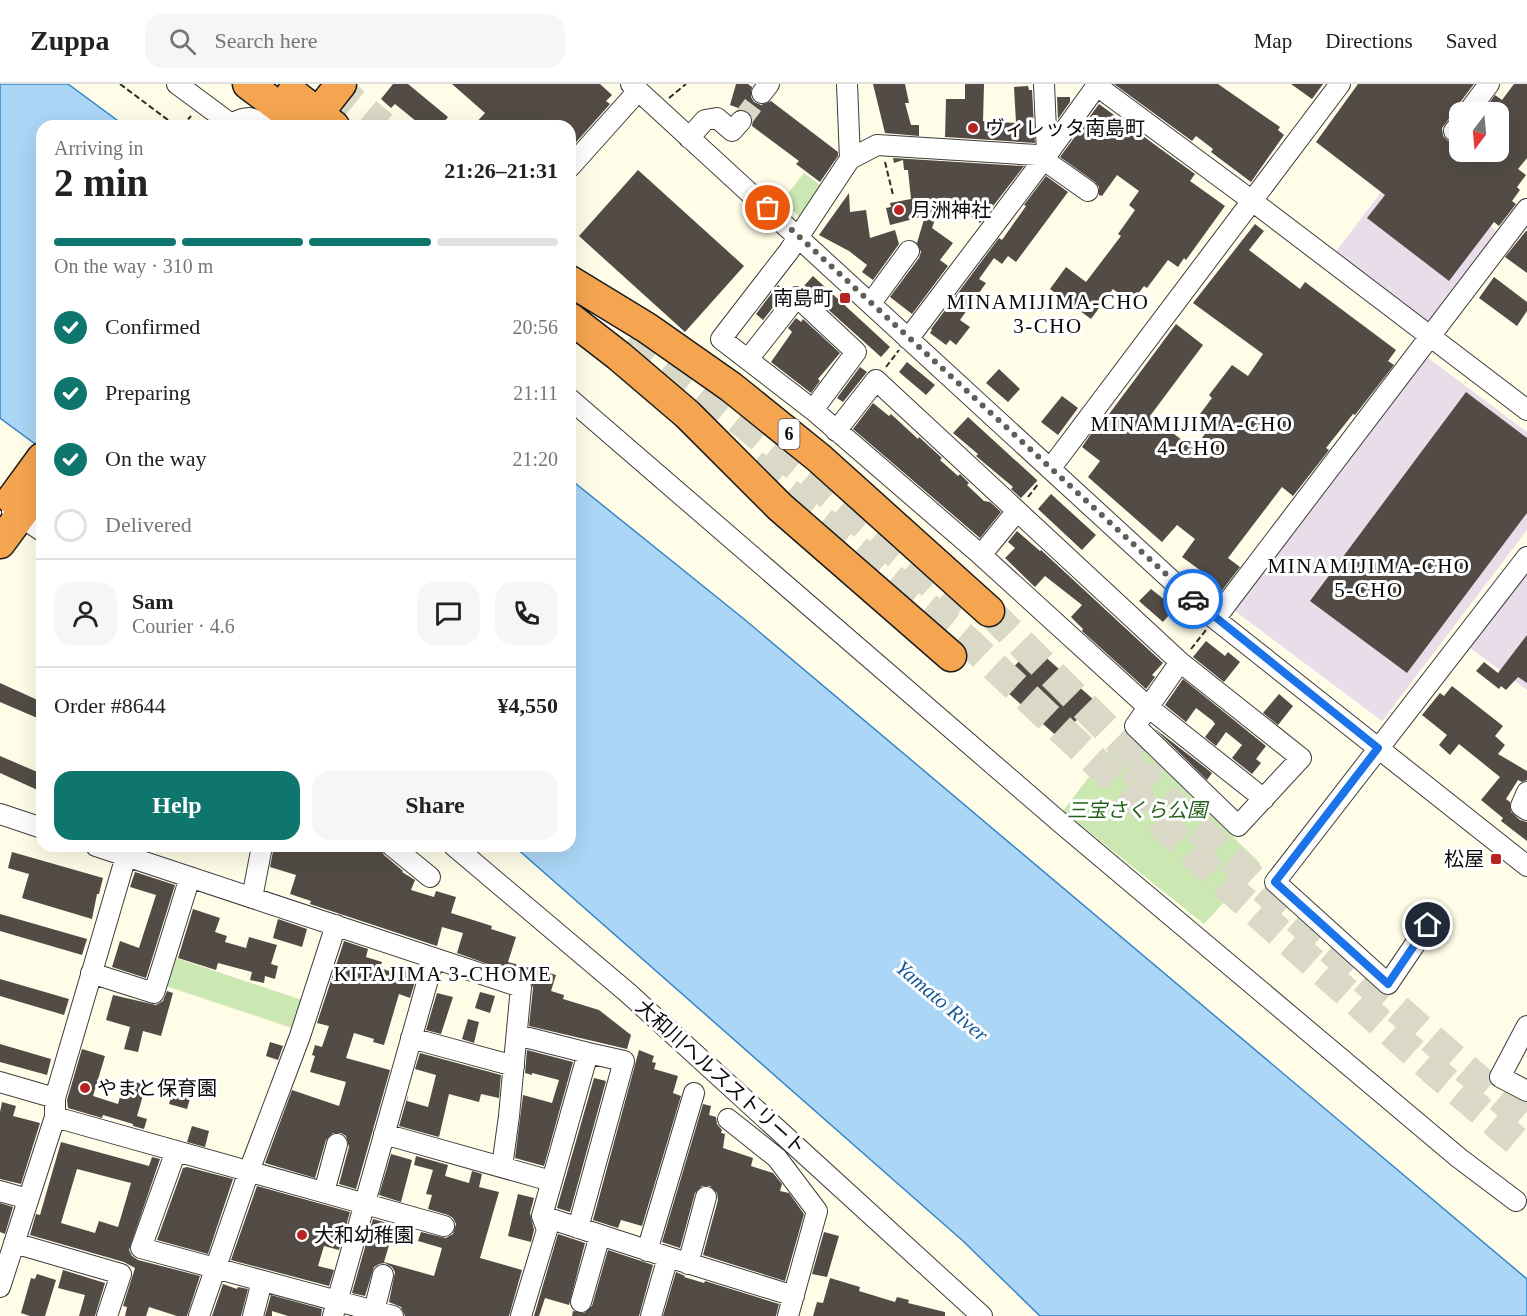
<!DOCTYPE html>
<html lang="en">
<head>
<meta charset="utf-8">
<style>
  body { margin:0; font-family:"Times New Roman","Noto Sans JP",serif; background:#f6f6f6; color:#222; height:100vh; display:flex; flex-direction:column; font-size:22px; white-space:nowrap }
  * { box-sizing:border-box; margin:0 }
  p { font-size:20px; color:#767676 }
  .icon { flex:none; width:33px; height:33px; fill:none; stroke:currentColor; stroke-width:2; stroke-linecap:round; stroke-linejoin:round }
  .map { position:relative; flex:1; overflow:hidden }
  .panel { position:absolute; left:36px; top:36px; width:540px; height:732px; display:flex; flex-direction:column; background:#fff; border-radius:18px; box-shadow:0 6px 24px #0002 }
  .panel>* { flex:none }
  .needle { width:39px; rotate:196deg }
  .fabs { position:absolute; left:1449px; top:18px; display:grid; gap:12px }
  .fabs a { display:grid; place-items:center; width:60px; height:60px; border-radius:12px; background:#fff; box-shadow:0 6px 24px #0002; font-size:30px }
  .pin { position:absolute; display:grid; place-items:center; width:51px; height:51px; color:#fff; margin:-26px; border:3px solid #fff; border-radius:50%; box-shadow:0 2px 6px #0007 }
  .courier { position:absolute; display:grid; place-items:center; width:60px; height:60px; margin:-30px; border:4px solid #1a73e8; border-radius:50%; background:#fff; color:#222; box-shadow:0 2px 8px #0007 }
  .overview em { font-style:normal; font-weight:800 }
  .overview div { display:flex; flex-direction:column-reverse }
  .overview { display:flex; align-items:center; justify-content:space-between; height:102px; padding:0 18px }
  h1 { font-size:39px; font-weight:800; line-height:45px }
  .bar { display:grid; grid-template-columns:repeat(4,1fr); gap:9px 6px; align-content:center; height:72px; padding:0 18px }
  .bar i { height:8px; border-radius:4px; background:#e0e0e0 }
  .bar .current { background:#0f766e }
  .bar p { grid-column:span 4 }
  .line { display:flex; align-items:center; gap:15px; padding:0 18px; border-top:2px solid #e0e0e0 }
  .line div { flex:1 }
  .round { display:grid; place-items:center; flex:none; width:63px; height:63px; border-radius:18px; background:#f6f6f6 }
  ol { padding:0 18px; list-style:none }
  li { display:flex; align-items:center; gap:18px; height:66px }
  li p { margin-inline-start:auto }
  li .icon { padding:6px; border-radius:50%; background:#0f766e; color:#fff; stroke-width:4 }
  li:last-child { color:#767676 }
  li i { width:33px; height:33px; border:3px solid #e0e0e0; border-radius:50% }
  .button { display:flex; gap:12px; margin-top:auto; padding:12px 18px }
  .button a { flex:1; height:69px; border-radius:18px; background:#0f766e; color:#fff; font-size:24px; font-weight:800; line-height:69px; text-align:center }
  .button a+a { background:#f6f6f6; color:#222 }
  header { display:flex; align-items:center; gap:36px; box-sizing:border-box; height:84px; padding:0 30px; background:#fff; border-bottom:2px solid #e0e0e0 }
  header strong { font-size:28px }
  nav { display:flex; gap:33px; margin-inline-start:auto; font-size:21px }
  .search { width:420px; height:54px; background:#f6f6f6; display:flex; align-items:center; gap:15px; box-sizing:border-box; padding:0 21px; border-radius:18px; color:#767676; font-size:22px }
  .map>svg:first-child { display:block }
  .industrial { fill:#e9ddea }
  .green { fill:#cbe8b2 }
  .water { fill:#acd6f6; stroke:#3386cd; stroke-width:1.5 }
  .building { fill:#534c46; fill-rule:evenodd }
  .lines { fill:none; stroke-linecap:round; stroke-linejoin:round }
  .minor-tunnel { stroke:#dad8c6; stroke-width:20; stroke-dasharray:20 10; stroke-linecap:butt }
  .highway-tunnel { stroke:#dad8c6; stroke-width:30; stroke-dasharray:30 15; stroke-linecap:butt }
  .minor-casing { stroke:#3d3d3d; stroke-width:22 }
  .highway-casing { stroke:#1b1b1b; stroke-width:33 }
  .path { stroke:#2c2c2c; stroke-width:2; stroke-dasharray:6 3; stroke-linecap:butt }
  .minor { stroke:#fff; stroke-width:20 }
  .highway { stroke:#f5a54f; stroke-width:30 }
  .done { stroke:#605f57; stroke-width:6; stroke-dasharray:0 10.8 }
  .route { stroke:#1a73e8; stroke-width:8 }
  .poi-dot { fill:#b92423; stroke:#fff; stroke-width:2 }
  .labels { text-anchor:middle; stroke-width:6; stroke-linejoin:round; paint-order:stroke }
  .shield { fill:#fff; stroke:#545454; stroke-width:1.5 }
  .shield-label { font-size:18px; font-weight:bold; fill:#0a0a0a }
  .poi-label { font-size:20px; fill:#0a0a0a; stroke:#fff; text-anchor:start }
  .park-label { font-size:20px; font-style:italic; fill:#26611b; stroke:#fff }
  .street-label { font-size:20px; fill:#0a0a0a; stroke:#fff }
  .neighbourhood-label { font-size:21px; letter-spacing:1.5px; fill:#0a0a0a; stroke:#fff }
  .water-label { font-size:21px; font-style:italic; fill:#14589b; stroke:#fff }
</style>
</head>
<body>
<header>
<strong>Zuppa</strong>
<div class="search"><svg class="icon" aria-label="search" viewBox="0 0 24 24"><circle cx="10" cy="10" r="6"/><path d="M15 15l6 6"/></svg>Search here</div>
<nav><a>Map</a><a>Directions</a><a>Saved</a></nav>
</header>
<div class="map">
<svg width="1527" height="1232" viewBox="0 0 1527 1232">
  <rect width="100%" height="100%" fill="#fffce7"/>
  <path class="industrial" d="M1404 78 1498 148 1429 240 1334 170Z
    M1427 273 1527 348V446L1382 637 1235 527Z
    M1527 481V606L1466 561Z"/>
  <path class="green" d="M804 89 824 104 802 135 782 117Z
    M1124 647 1260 779 1204 840 1063 727Z
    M170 872 305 917 295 945 160 900Z"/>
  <path class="water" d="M0 0H68L125 42H42V365L0 334Z
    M570 395 744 535 1527 1195V1232H1040L963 1157 514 762H570Z"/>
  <path class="building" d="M393 0H408L448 33 441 42H422L395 20 391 24 381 15Z
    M452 0H600L612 11 606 17 610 20 570 65V42H473L485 29Z
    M736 0H748L752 3 751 13 754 18 761 21 771 17 838 68V72L820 98 796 80 799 77 752 42 753 34 749 28 730 21Z
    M873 0H905L909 19H905L911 41H919V52L885 49Z
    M965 0H984L983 37 1016 39 1014 3 1028 2 1029 6H1032L1035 59 945 53 946 15H965Z
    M1114 0H1218L1280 43 1278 46 1284 51 1251 98 1211 68 1213 65 1196 52 1192 57Z
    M1291 0H1323L1312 15Z
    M1358 0H1474L1458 21 1456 29 1451 32 1442 44 1443 52 1447 56 1452 59 1460 57V68H1498V28H1490L1485 25 1495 11 1502 16 1514 0H1527V74L1518 85 1526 91 1517 103 1520 106 1512 117 1516 120 1499 142 1494 138 1449 197 1367 134 1385 111 1316 58Z
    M1057 13H1070V18L1058 35Z
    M1099 20 1195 90 1190 97 1225 122 1186 176 1184 174 1178 183 1168 176 1147 204 1144 202 1131 219 1113 205 1091 235 1050 205 1066 183 1086 198 1121 152 1118 150 1135 126 1129 121 1139 107 1117 91 1102 112 1099 111V103L1095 98 1060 73Z
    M893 74 1024 82 980 139 961 125 939 124 932 144 953 159 940 176 948 182 912 230 890 213 919 174 921 168 917 159 925 132 890 141 886 124 891 123 890 119 911 115 908 86H904L903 76 894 79Z
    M638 86 744 182 685 248 579 152Z
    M1046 92 1068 108 1016 178 1008 172 1002 180 994 174 979 195 986 199 960 236 970 243 956 261 950 256 946 261 930 249 932 246 931 245 999 154 1002 156 1026 122 1024 121Z
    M849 109 850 128 866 126 870 154 895 146 899 160 873 196 862 188 867 181 849 167 819 151Z
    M1255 140 1264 147 1249 166 1300 205 1305 198 1396 266 1388 277 1394 281 1355 331 1353 330 1326 364 1329 366 1293 412 1282 403 1228 474 1240 483 1220 509 1200 494 1204 489 1182 473 1195 455 1177 441 1162 458 1088 393 1100 377 1082 363 1093 347 1095 349 1176 240 1203 261 1150 332 1194 365 1207 347 1200 341 1205 333 1200 330 1212 314 1209 311 1232 281 1248 292 1263 270 1193 219Z
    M1526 147H1527V189L1505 173Z
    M813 192 890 263 881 273 803 203Z
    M1494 193 1527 218V227L1517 242 1479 214Z
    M778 201 786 207 763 236 756 230Z
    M796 234 801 238 803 235 840 269 818 295 820 297 811 309 771 278 792 248 788 244Z
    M907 278 935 301 926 311 899 288Z
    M860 283 867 288 843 318 837 314Z
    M999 285 1020 305 1008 318 986 299Z
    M1466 308 1527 354V429L1407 589 1310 517Z
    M1062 312 1078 324 1058 351 1041 338Z
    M873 319 889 332 891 330 918 355 919 353 942 374 940 376 958 392 960 390 969 399 967 401 984 417 990 418 1001 428 980 454 853 345Z
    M968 333 1037 396V397L1021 414 1011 405 1013 403 976 372 978 370 953 349Z
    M1051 410 1096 451 1082 466 1038 425Z
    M1017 447 1040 467 1041 466 1163 579 1152 591 1155 593 1146 605 1082 547 1083 545 1071 533 1082 521 1045 492 1035 503 1005 474 1015 464 1008 458Z
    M1151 505 1175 524 1163 538 1139 517Z
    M1527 551V599L1518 593 1506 606 1501 602 1499 605 1476 587 1484 578 1498 589Z
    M1206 557 1225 572 1228 568 1240 578 1224 598 1193 573Z
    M1033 562 1094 616 1060 655 998 600Z
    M1183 595 1266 662 1256 675 1261 679 1252 690 1232 674 1242 661 1226 648 1216 662 1205 653 1215 640 1213 637 1196 624 1186 638 1165 621Z
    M0 599 42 618V636L0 618Z
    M1452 602 1503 642 1495 652 1505 661 1498 670 1527 687V696L1522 698 1518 696 1506 715 1510 718 1511 728 1520 736 1527 738V757L1501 737 1503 734 1481 716 1500 693 1459 660 1450 671 1439 661 1447 651 1422 631 1440 609 1444 612Z
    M1279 610 1293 622 1278 641 1263 629Z
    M1154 644 1212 689 1207 696Z
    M0 672 42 690V708L0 689Z
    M274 762 380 763 384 771 403 787 402 788 415 796 411 806 434 813 436 807 456 813 451 829 492 842 491 845 516 853 508 878 556 891 551 907 564 911 563 915 599 926 631 951 627 965 529 942 533 904 530 895 457 869 463 849 442 843 437 862 310 820 311 817 290 810 296 791 270 783Z
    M12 768 103 794 99 810H97L92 835 22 814 29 790 8 784Z
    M135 788 175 801 146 894 112 883 120 857 139 864 156 811 130 803Z
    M193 825 220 834 215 848 227 852 225 858 246 864 249 853 277 861 271 880 278 882 275 895 265 892 264 899 250 896 252 888 218 879 216 886 178 874Z
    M0 830 87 855 82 871 0 847Z
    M278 835 307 845 302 863 273 854Z
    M344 857 368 865 366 873 382 878 380 884 404 892 406 884 418 888 410 914 399 910 384 961 373 958 374 955 354 949 346 974 390 986 356 1105 339 1100 349 1063 346 1052 341 1049H333L326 1056 315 1094 265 1079 292 1006 339 1022 346 998 310 988 315 972 312 971 315 961 322 963 329 942 317 939Z
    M0 895 69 915 64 931 0 912Z
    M167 907 173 909 161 952 143 947 138 968 124 965 130 943 106 936 113 911 156 921 163 917Z
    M480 908 495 912 490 929 475 924Z
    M437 909 453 913 441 950 426 946Z
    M468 935 479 938 474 959 462 955Z
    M270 958 283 962 278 976 266 972Z
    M0 960 51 975 47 991 0 978Z
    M82 965 105 972 93 1012 118 1020 125 995 146 1001 137 1032 147 1035 144 1045 133 1042V1040L103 1031 102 1034 68 1024 67 1016Z
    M527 966 573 978 544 1082 515 1074 523 1011 552 1019 559 996 532 989V991L525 989Z
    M639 966 654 972 652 978 656 979 654 985 678 992 673 1009 681 1012 642 1142 621 1136 618 1144 593 1136Z
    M420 969 501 991 499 1014 481 1010 479 1018 449 1010 439 1053 399 1042 408 1011 407 1017 428 1023 436 991 415 985Z
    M594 994 606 997 570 1128 557 1124Z
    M176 996 194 1001 187 1025 169 1020Z
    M2 1018 16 1022 13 1032 40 1039 21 1100 0 1095V1028Z
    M703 1020 711 1022 709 1031 716 1033 717 1040 722 1046 721 1049 725 1050 723 1064 753 1074 751 1082 773 1089 782 1100 780 1107 789 1109 804 1130 785 1197 703 1171 718 1116 717 1109 710 1102H702L695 1109 680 1164 662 1158Z
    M192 1042 209 1047 205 1063 187 1058Z
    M61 1058 149 1082 152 1073 160 1075 129 1166 132 1172 138 1176 200 1192 187 1232H177L149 1223 146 1232H125L127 1223 123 1222 135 1184 124 1178 30 1151 36 1130 40 1131ZM77 1085 131 1099 118 1143 99 1137 95 1149 61 1139Z
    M391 1070 412 1076 401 1118 379 1111Z
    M416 1072 448 1081 445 1092 469 1099 472 1087 482 1090 479 1103 499 1108 480 1174 522 1186 509 1232H405L401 1223 389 1218 395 1188 392 1183 385 1179 379 1180 374 1183 365 1212 352 1209 373 1135 395 1141 384 1178 434 1192 442 1164 418 1157 421 1148 446 1154 453 1150 456 1140 453 1134 448 1131 428 1125 432 1111 426 1110 433 1086 414 1081Z
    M187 1083 233 1095 208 1170 157 1156 183 1084Z
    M257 1102 350 1128 339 1166 324 1162 318 1182 334 1186 329 1202 231 1176Z
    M518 1110 534 1114 530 1129 534 1146 531 1158 508 1152Z
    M0 1119 13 1123 5 1150 0 1148Z
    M824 1148 839 1152 827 1193 812 1190Z
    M558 1150 585 1159 569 1221 545 1214 539 1232H534Z
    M608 1166 653 1181 639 1232H572L573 1227 584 1229 592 1222Z
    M63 1186 105 1199 95 1232H79L85 1211 58 1204Z
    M676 1188 685 1192 684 1193 704 1199 705 1197 779 1220 776 1232H663Z
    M37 1190 56 1196 45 1232H30L21 1229 31 1194 35 1195Z
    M830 1194 860 1203 859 1207 895 1218 897 1213 909 1216 908 1219 945 1228V1232H813L817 1218 823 1219Z
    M223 1200 237 1205 238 1203 248 1205 241 1232H212Z
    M271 1211 322 1225 321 1232H288L272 1227V1232H265Z"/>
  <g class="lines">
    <path class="minor-tunnel" d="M741 37 762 9"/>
    <path class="highway-tunnel" d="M332 0 383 42
      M634 249 804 389 961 526
      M753 380 963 553 1234 808 1439 991 1527 1066
      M989 527 1155 693
      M1131 683C1261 803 1392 923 1527 1037"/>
    <defs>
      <path id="minor" d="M177 0 227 37 233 39C248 31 253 33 267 42
        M631 0 1205 527 1527 782
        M847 0 850 75 789 167 721 255 813 326 981 471 1148 623 1264 715
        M1044 0 1047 69
        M1097 2 1251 116 1527 326
        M762 9 769 0
        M1468 28 1489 0
        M1454 47 1460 40
        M689 54 705 36 717 34 732 47 741 37
        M850 75 877 61 1037 71 1088 107
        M570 83 638 7
        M871 219 909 167
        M908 255 1038 83 1098 0
        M749 274 797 213 856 268 813 326
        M570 315 1062 740 1459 1074 1516 1117
        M836 347 876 296 1180 578 1301 674 1238 742 1135 642 1180 578
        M1050 385 1340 0
        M12 427 42 447
        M981 471 1017 427
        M1215 535 1527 125
        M1527 708 1521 722 1527 726
        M0 730 42 744
        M96 762 521 903 509 1032 502 1083
        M392 762 430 793
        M454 762 628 909 982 1232
        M252 814 262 762
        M1428 841 1388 900 1275 798 1527 473
        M91 889 154 909 190 793
        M1527 942 1500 993 1527 1007
        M517 951 588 969 542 1132 547 1146 521 1232
        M411 954 514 982
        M0 998 55 1014
        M55 1033 444 1142
        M728 1035 777 1074 817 1127 788 1232
        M384 1050 551 1097
        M176 1067 141 1164 393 1232
        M0 1107 28 1115
        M324 1108 337 1060
        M542 1132 668 1173 794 1212
        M578 1144 624 977 588 969
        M14 1159 121 1190 107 1232
        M647 1167 694 1009
        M688 1180 706 1113
        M0 1203 55 1033V1014L129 762
        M581 1218 600 1151
        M374 1227 383 1191
        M199 1232 249 1087 300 952 336 841
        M253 1232 262 1197
        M333 1232 434 874
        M651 1232 668 1173"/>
      <path id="highway" d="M248 0 304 42
        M292 9 334 42
        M308 42 341 0
        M570 197 647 244 731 303 819 374 989 527
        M570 234 619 272 687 330 780 423 951 572
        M12 415 42 374
        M0 459 42 402"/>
    </defs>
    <use href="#minor" class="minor-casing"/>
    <use href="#highway" class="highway-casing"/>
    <path class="path" d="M120 0 176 42
      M669 14 686 0
      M182 42 191 32
      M885 78 893 111
      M886 283 899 266
      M1028 413 1039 399
      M1191 565 1206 546"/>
    <use href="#minor" class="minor"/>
    <use href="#highway" class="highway"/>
  </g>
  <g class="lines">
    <path class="done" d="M768 124 1193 515"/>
    <path class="route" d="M1193 515 1378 664 1275 798 1388 900 1428 841"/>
  </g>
  <g class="poi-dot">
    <circle cx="973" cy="44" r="6"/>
    <circle cx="899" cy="126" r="6"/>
    <rect x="839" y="208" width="12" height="12" rx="3"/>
    <rect x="1490" y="769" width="12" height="12" rx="3"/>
    <circle cx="85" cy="1004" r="6"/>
    <circle cx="302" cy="1151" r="6"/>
  </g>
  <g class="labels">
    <rect class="shield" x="778.5" y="335" width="21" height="30" rx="4.5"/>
    <g class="shield-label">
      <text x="789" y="356">6</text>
    </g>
    <g class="poi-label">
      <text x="985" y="51">ヴィレッタ南島町</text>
      <text x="911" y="133">月洲神社</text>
      <text x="833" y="221" text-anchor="end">南島町</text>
      <text x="1484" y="782" text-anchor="end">松屋</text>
      <text x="97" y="1011">やまと保育園</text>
      <text x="314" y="1158">大和幼稚園</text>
    </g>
    <g class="park-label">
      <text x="1137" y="733">三宝さくら公園</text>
    </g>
    <g class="street-label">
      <text transform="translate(721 993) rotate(42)" y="7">大和川ヘルスストリート</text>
    </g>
    <g class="neighbourhood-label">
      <text x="1048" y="225">MINAMIJIMA-CHO<tspan x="1048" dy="24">3-CHO</tspan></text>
      <text x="1192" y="347">MINAMIJIMA-CHO<tspan x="1192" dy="24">4-CHO</tspan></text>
      <text x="1369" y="489">MINAMIJIMA-CHO<tspan x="1369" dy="24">5-CHO</tspan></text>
      <text x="443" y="897">KITAJIMA 3-CHOME</text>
    </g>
    <g class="water-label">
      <text transform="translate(942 917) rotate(40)" y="7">Yamato River</text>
    </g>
  </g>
</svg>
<div class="fabs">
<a><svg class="needle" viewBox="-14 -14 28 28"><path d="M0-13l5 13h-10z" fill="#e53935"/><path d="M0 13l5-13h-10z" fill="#767676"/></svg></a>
</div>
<div class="pin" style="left:768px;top:124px;background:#ea580c"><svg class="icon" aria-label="bag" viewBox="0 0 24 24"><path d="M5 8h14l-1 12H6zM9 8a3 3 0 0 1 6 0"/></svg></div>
<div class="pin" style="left:1428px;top:841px;background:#1f2937"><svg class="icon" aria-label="home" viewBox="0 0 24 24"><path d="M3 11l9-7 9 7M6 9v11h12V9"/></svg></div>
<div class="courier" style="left:1193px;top:515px"><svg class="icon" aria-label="car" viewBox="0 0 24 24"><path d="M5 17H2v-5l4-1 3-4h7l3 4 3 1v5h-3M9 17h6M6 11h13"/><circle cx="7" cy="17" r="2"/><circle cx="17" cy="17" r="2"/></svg></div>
<section class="panel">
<div class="overview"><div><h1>2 min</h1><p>Arriving in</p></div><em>21:26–21:31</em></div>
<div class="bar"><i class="current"></i><i class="current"></i><i class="current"></i><i></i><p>On the way · 310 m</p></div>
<ol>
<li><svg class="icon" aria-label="check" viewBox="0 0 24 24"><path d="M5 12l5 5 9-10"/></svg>Confirmed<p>20:56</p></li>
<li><svg class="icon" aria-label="check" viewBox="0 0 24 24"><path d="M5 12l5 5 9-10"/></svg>Preparing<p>21:11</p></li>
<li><svg class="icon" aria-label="check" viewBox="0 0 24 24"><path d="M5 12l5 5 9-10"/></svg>On the way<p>21:20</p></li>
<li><i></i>Delivered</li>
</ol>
<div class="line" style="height:108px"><a class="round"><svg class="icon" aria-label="person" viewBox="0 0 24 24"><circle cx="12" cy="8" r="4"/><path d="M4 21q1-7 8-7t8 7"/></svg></a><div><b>Sam</b><p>Courier · 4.6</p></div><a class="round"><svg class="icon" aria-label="chat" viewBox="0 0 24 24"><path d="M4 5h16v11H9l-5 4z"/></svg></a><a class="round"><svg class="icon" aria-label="phone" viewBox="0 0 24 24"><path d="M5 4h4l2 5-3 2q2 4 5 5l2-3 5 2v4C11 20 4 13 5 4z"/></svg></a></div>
<div class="line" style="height:78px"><div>Order #8644</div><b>¥4,550</b></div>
<div class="button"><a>Help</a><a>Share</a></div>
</section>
</div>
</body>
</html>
